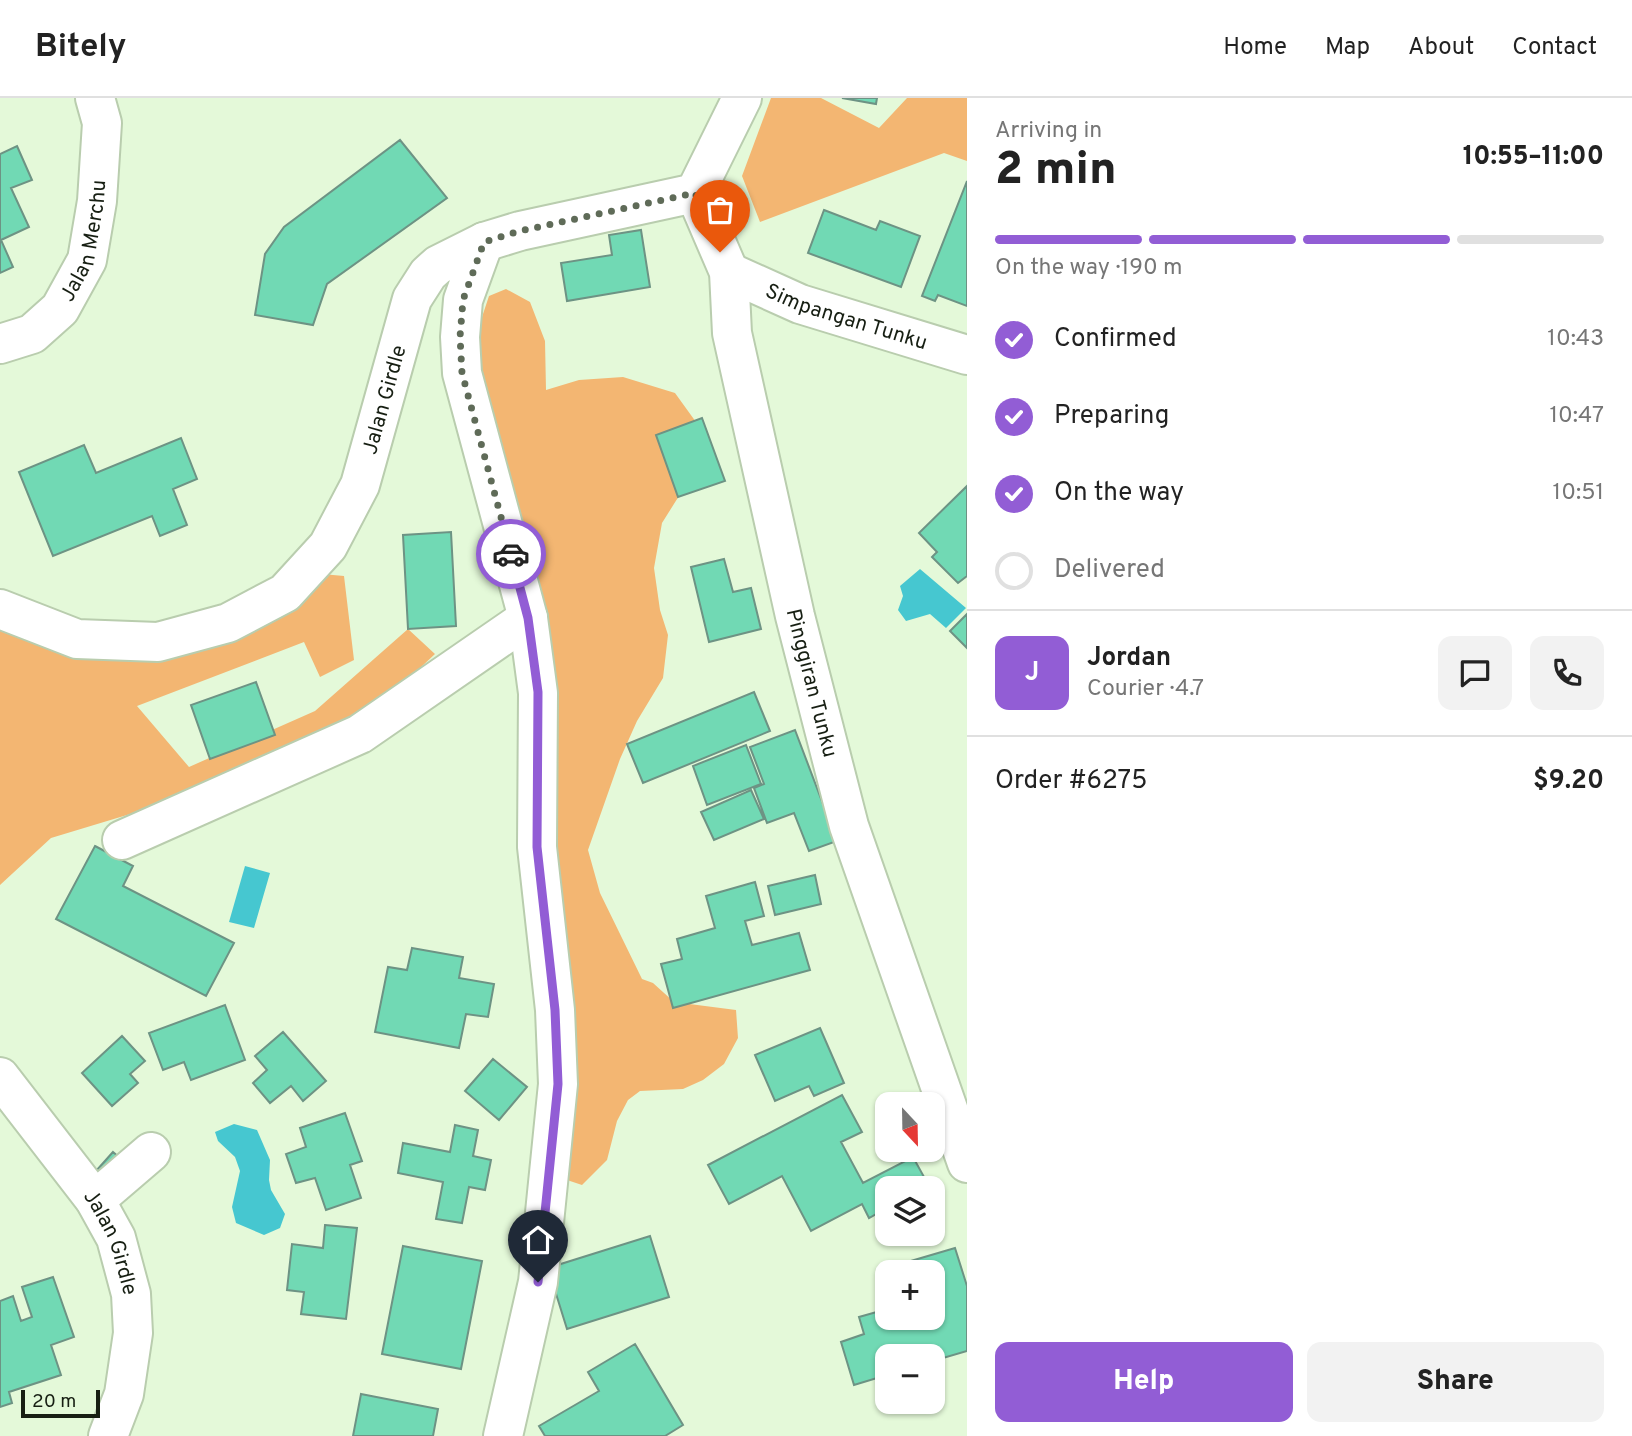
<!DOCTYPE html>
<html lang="en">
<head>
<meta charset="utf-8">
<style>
  body { margin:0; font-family:Overpass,sans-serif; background:#f2f2f2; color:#222; height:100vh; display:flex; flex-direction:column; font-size:26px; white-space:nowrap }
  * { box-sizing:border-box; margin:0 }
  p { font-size:23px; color:#767676 }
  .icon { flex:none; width:38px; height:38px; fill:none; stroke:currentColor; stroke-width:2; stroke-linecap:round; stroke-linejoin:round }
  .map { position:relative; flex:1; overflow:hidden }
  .side { display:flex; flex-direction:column; background:#fff; width:665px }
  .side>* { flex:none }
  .needle { width:46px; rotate:158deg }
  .controls { position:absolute; left:875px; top:994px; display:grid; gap:14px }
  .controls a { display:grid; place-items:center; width:70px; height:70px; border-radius:14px; background:#fff; box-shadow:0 2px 5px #0004; font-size:35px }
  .scale { position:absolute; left:21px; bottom:18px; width:79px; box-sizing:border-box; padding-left:7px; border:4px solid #171f13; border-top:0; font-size:19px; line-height:24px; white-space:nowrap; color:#171f13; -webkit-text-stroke:5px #e4f9d9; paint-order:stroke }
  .pin { position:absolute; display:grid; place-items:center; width:60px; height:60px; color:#fff; margin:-72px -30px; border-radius:50% 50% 50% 0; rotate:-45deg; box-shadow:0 0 7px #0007 }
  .pin .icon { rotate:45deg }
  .courier { position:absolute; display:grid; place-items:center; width:70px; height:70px; margin:-35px; border:5px solid #925dd5; border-radius:50%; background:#fff; color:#222; box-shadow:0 2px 9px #0007 }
  .head em { font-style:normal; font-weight:800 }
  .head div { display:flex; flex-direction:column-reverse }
  .head { display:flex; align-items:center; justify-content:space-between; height:119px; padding:0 28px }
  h1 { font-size:46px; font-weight:800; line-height:52px }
  .bar { display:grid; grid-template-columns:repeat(4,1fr); gap:10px 7px; align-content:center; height:84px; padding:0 28px }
  .bar i { height:9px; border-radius:5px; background:#e0e0e0 }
  .bar .active { background:#925dd5 }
  .bar p { grid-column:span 4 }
  .line { display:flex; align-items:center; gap:18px; padding:0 28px; border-top:2px solid #e0e0e0 }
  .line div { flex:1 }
  .round { display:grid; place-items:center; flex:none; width:74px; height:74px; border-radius:14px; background:#f2f2f2 }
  ol { padding:0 28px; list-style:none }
  li { display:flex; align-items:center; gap:21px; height:77px }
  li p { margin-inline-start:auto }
  li .icon { padding:7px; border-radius:50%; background:#925dd5; color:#fff; stroke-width:4 }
  li:last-child { color:#767676 }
  li i { width:38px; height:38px; border:4px solid #e0e0e0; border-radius:50% }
  .button { display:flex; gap:14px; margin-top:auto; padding:14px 28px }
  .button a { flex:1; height:80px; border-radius:14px; background:#925dd5; color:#fff; font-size:28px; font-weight:800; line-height:80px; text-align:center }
  .button a+a { background:#f2f2f2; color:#222 }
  header { display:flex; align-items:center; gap:42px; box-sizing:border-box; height:98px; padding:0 35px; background:#fff; border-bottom:2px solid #e0e0e0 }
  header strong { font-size:33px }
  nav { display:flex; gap:38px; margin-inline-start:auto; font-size:24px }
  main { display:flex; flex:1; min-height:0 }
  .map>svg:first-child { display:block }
  .forest { fill:#f3b672 }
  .water { fill:#46c7d0 }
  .building { fill:#71d9b4; stroke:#6d9384; stroke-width:2 }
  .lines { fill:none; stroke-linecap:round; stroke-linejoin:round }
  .minor-casing { stroke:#b9cdae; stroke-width:42 }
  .minor { stroke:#fff; stroke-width:38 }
  .done { stroke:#5f6b58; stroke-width:7; stroke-dasharray:0 12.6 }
  .route { stroke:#925dd5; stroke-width:9 }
  .labels { text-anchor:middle; stroke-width:5; stroke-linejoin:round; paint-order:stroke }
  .street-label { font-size:21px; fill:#171f13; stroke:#e4f9d9 }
</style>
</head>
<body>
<header>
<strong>Bitely</strong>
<nav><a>Home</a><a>Map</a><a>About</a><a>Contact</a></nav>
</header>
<main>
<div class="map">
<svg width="967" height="1338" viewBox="0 0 967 1338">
  <rect width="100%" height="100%" fill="#e4f9d9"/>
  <path class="forest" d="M771 0H821L879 30 907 0H967V63L944 55 760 124 742 78Z
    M506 191 530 204 545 243 546 292 579 282 623 279 675 295 701 331 689 382 662 425 654 470 660 512 668 537 663 580 637 623 620 661 588 752 600 795 642 881 653 885 674 904 736 912 738 940 724 966 703 982 683 991 640 993 628 1002 617 1023 607 1062 582 1087 555 1078 571 956 470 255 489 198Z
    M322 476 344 478 354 562 320 579 304 544 137 608 189 669 315 613 408 531 435 556 388 600 203 694 51 740 0 787V524L107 557Z"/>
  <path class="water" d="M920 471 966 510 946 530 930 516 906 523 898 512 903 498 900 488Z
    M245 768 270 775 254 830 229 824Z
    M234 1026 257 1032 270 1062 269 1082 271 1092 285 1116 280 1130 264 1137 236 1125 232 1109 240 1073 235 1059 218 1043 215 1034Z"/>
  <path class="building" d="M842 0H877L876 6Z
    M400 42 447 100 327 186 313 227 255 217 265 156 284 129Z
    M17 48 32 82 11 90 29 129 1 142 13 169 0 175V56Z
    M967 83V208L938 197 935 203 922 198Z
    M824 112 876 132 880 123 920 138 901 189 808 155Z
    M641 132 650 189 567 203 561 165 612 157 609 137Z
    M702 320 725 383 678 399 656 337Z
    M181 340 197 381 173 391 187 427 160 438 152 418 53 458 19 374 84 347 96 375Z
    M967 388V478L958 485 932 459 937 454 919 435Z
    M451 434 456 528 408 531 403 437Z
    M724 461 733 494 751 490 761 531 709 544 691 469Z
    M967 516V550L950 533Z
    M256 584 275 637 210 661 191 607Z
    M754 594 770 633 643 685 627 646Z
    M795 632 837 743 809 753 794 715 767 725 754 690 764 686 750 649Z
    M746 647 761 686 707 707 693 668Z
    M751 692 764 721 714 742 701 714Z
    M95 748 133 768 123 788 234 845 206 898 56 821Z
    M815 777 821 806 775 817 768 788Z
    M755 784 764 818 745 823 752 847 799 835 810 872 673 910 661 866 682 861 677 841 715 830 706 798Z
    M412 850 463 859 459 880 494 886 488 919 466 916 459 950 375 934 388 869 407 872Z
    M225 907 245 962 191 982 184 964 163 972 149 935Z
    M820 930 844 985 814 998 809 988 775 1003 755 957Z
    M283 934 326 983 303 1003 291 988 270 1005 253 985 267 972 255 958Z
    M122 938 145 963 130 976 138 985 112 1008 82 975Z
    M493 961 527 989 499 1022 465 993Z
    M842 997 862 1034 841 1044 863 1085 913 1059 929 1088 925 1090H887V1110L869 1120 862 1106 811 1133 782 1078 729 1106 708 1067Z
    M345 1015 362 1063 350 1067 361 1100 326 1112 315 1080 296 1085 286 1056 306 1049 300 1030Z
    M455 1027 478 1032 473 1058 491 1062 485 1092 469 1089 462 1125 436 1121 443 1084 398 1075 403 1045 450 1054Z
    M113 1054 126 1065 109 1085 96 1073Z
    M325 1127 357 1130 346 1221 301 1216 304 1194 287 1192 292 1146 323 1150Z
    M650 1138 669 1199 567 1231 548 1170Z
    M403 1148 482 1163 461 1271 382 1256Z
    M955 1150 967 1188V1253L933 1263V1258H887V1277L854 1287 841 1244 864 1236 859 1219 887 1211V1220H933V1174H888L887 1170Z
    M53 1179 74 1239 51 1247 61 1277 9 1294 12 1305 0 1309V1203L13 1198 21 1223 32 1219 22 1189Z
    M635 1246 683 1327 665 1338H545L539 1328 599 1293 588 1274Z
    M361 1296 438 1311 433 1338H353Z"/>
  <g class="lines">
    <defs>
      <g id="minor">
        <path id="s1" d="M695 95 729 174 732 235 795 518 849 728 967 1065"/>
        <path d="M484 144 463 202 460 239 462 275 528 520 538 595 537 749 555 912 558 986 538 1184 503 1338"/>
        <path id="s2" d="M729 174 800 206 967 257"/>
        <path id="s3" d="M0 246 32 236 60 211 87 162 97 103 102 25 95 0"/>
        <path id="s4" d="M0 511 77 541 158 544 228 525 285 495 328 448 360 387 412 201 428 176 438 167 484 144 520 133 695 95 742 0"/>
        <path d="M122 742 360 636 528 520"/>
        <path id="s5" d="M0 979 95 1102 116 1140 131 1196 133 1235 124 1296 108 1338"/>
        <path d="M95 1102 151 1054"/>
      </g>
    </defs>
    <use href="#minor" class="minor-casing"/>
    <use href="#minor" class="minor"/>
  </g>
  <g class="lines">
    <path class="done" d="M511 456 462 275 460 239 463 202 484 144 520 133 695 95 720 154"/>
    <path class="route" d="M511 456 528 520 538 594 537 749 555 912 558 986 538 1184"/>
  </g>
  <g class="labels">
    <g class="street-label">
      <text dy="7" stroke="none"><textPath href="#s3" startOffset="145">Jalan Merchu</textPath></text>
      <text dy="7" stroke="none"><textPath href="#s2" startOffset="126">Simpangan Tunku</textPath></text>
      <text dy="7" stroke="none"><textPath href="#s4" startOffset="522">Jalan Girdle</textPath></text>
      <text dy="7" stroke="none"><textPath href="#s1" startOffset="506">Pinggiran Tunku</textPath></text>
      <text dy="7" stroke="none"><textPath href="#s5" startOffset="201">Jalan Girdle</textPath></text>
    </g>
  </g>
</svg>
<div class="controls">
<a><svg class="needle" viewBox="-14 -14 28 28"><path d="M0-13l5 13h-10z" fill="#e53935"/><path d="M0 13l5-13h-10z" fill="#767676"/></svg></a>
<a><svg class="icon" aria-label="layers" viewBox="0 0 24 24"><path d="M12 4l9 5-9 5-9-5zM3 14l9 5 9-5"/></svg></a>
<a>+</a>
<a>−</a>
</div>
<div class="scale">20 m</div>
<div class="pin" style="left:720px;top:154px;background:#ea580c"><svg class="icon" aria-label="bag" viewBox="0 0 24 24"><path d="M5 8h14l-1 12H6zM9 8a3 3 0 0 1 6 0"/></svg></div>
<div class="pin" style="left:538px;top:1184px;background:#1f2937"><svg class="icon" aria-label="home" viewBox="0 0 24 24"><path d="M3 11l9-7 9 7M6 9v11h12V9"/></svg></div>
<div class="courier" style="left:511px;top:456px"><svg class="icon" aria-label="car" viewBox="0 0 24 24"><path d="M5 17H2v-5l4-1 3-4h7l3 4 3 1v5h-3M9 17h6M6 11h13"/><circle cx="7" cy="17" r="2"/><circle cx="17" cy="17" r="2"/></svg></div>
</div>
<section class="side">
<div class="head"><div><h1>2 min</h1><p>Arriving in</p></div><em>10:55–11:00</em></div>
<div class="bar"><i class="active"></i><i class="active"></i><i class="active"></i><i></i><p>On the way · 190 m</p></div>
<ol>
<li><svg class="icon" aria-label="check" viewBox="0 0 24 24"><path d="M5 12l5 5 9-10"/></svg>Confirmed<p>10:43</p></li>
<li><svg class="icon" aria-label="check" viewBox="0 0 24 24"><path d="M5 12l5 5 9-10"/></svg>Preparing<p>10:47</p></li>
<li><svg class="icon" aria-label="check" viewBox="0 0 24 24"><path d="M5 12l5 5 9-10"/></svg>On the way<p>10:51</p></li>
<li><i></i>Delivered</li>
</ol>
<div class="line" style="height:126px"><b class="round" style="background:#925dd5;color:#fff">J</b><div><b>Jordan</b><p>Courier · 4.7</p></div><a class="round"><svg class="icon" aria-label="chat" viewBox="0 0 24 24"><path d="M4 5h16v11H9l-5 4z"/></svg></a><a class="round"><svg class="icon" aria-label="phone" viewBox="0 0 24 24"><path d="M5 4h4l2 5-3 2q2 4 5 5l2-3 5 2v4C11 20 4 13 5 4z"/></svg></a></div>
<div class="line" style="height:91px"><div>Order #6275</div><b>$9.20</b></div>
<div class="button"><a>Help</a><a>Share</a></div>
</section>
</main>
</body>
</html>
